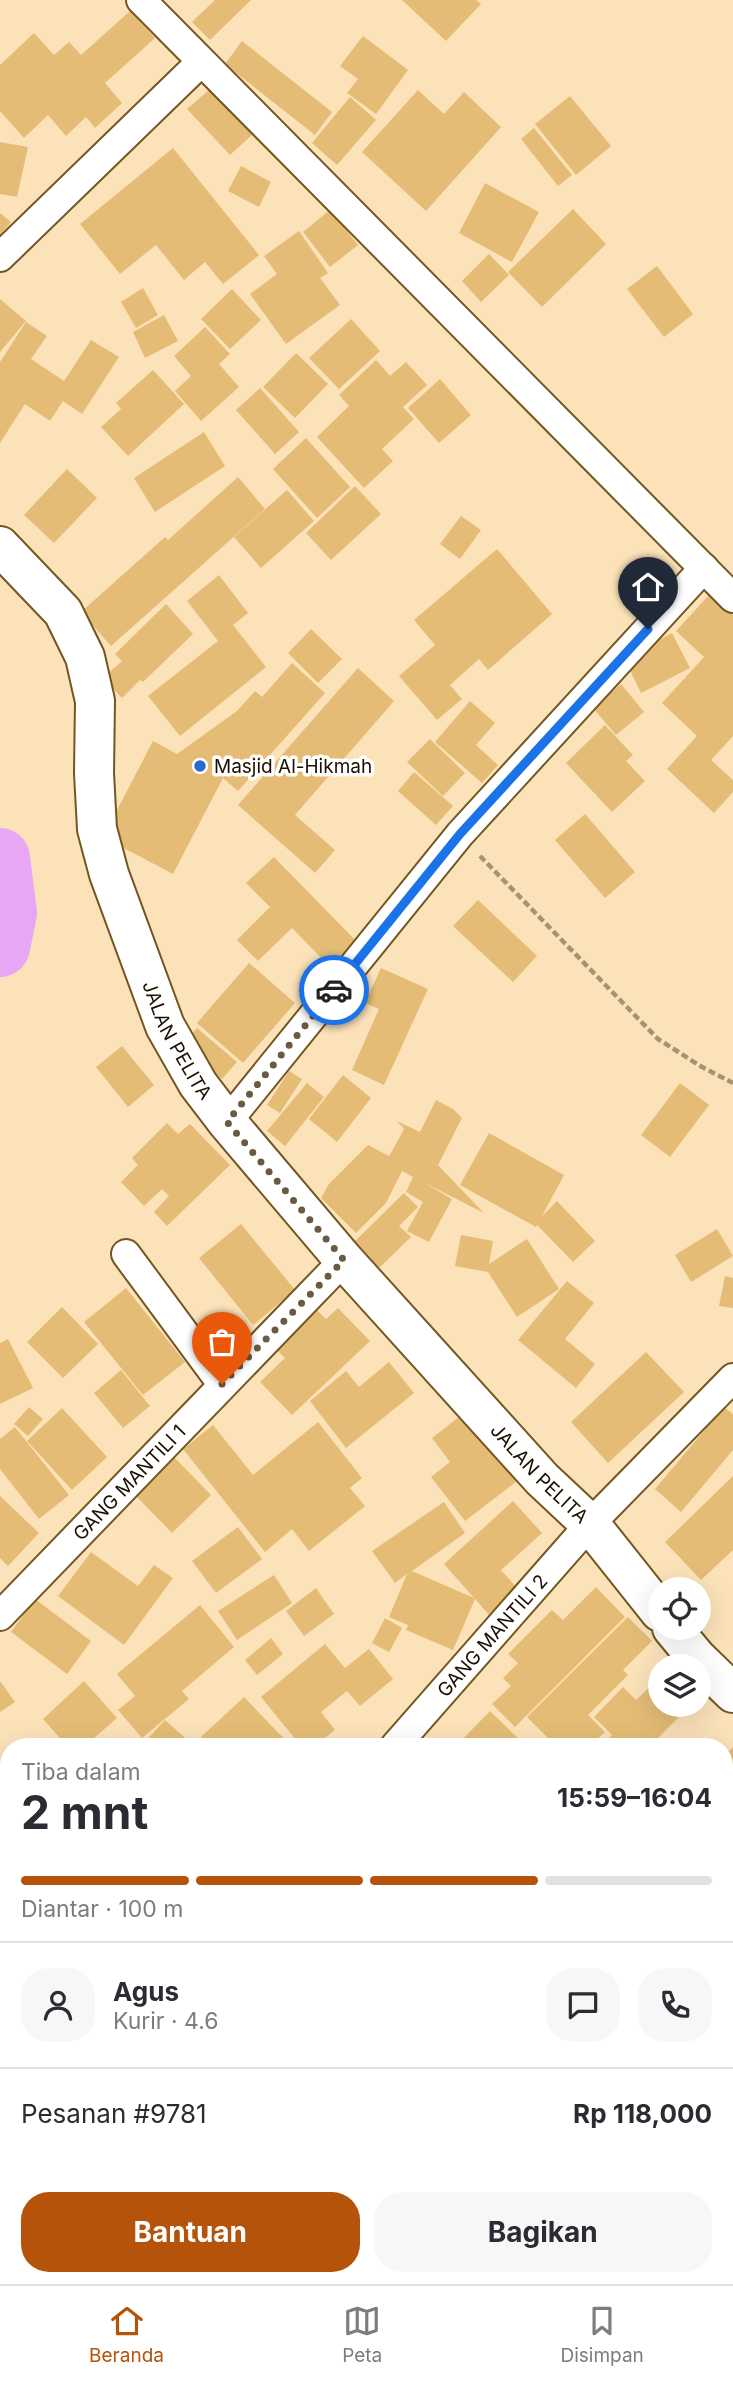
<!DOCTYPE html>
<html lang="id">
<head>
<meta charset="utf-8">
<style>
  body { margin:0; font-family:Inter,sans-serif; background:#f7f7f7; color:#2b2b33; height:100vh; display:flex; flex-direction:column; font-size:26px; white-space:nowrap }
  * { box-sizing:border-box; margin:0 }
  p { font-size:23px; color:#7c7c81 }
  .icon { flex:none; width:38px; height:38px; fill:none; stroke:currentColor; stroke-width:2; stroke-linecap:round; stroke-linejoin:round }
  .map { position:relative; flex:1; overflow:hidden }
  .drawer { position:absolute; left:0px; top:1738px; width:733px; height:548px; display:flex; flex-direction:column; background:#fff; border-radius:28px 28px 0 0; box-shadow:0 7px 28px #0002 }
  .drawer>* { flex:none }
  .fabs { position:absolute; left:648px; top:1577px; display:grid; gap:14px }
  .fabs a { display:grid; place-items:center; width:63px; height:63px; border-radius:50%; background:#fff; box-shadow:0 7px 28px #0002; font-size:35px }
  .pin { position:absolute; display:grid; place-items:center; width:60px; height:60px; color:#fff; margin:-72px -30px; border-radius:50% 50% 50% 0; rotate:-45deg; box-shadow:0 0 7px #0007 }
  .pin .icon { rotate:45deg }
  .courier { position:absolute; display:grid; place-items:center; width:70px; height:70px; margin:-35px; border:5px solid #1a73e8; border-radius:50%; background:#fff; color:#222; box-shadow:0 2px 9px #0007 }
  .head em { font-style:normal; font-weight:700 }
  .head div { display:flex; flex-direction:column-reverse }
  .head { display:flex; align-items:center; justify-content:space-between; height:119px; padding:0 21px }
  h1 { font-size:46px; font-weight:700; line-height:52px }
  .bar { display:grid; grid-template-columns:repeat(4,1fr); gap:10px 7px; align-content:center; height:84px; padding:0 21px }
  .bar i { height:9px; border-radius:5px; background:#e1e1e2 }
  .bar .selected { background:#b45309 }
  .bar p { grid-column:span 4 }
  .line { display:flex; align-items:center; gap:18px; padding:0 21px; border-top:2px solid #e1e1e2 }
  .line div { flex:1 }
  .round { display:grid; place-items:center; flex:none; width:74px; height:74px; border-radius:28px; background:#f7f7f7 }
  .primary-button { display:flex; gap:14px; margin-top:auto; padding:14px 21px }
  .primary-button a { flex:1; height:80px; border-radius:28px; background:#b45309; color:#fff; font-size:28px; font-weight:700; line-height:80px; text-align:center }
  .primary-button a+a { background:#f7f7f7; color:#2b2b33 }
  .menu { display:flex; justify-content:space-around; align-items:center; height:98px; border-top:2px solid #e1e1e2; background:#fff; font-size:19px; color:#7c7c81 }
  .menu a { display:grid; justify-items:center; gap:4px }
  .menu .selected { color:#b45309 }
  .map>svg:first-child { display:block }
  .lines { fill:none; stroke-linecap:round; stroke-linejoin:round }
  .river { stroke:#e8a7f5; stroke-width:60 }
  .building { fill:#e4bc76 }
  .street-casing { stroke:#735621; stroke-width:32 }
  .secondary-casing { stroke:#735621; stroke-width:42 }
  .path { stroke:#a79373; stroke-width:4.5; stroke-dasharray:7 3.5; stroke-linecap:butt }
  .street { stroke:#fff; stroke-width:28 }
  .secondary { stroke:#fff; stroke-width:38 }
  .done { stroke:#695a41; stroke-width:7; stroke-dasharray:0 12.6 }
  .route { stroke:#1a73e8; stroke-width:9 }
  .poi-dot { fill:#2968d5; stroke:#fff; stroke-width:2.5 }
  .labels { text-anchor:middle; stroke-width:7; stroke-linejoin:round; paint-order:stroke }
  .poi-label { font-size:19px; fill:#1b1000; stroke:#fff; text-anchor:start }
  .street-label { font-size:19px; fill:#1b1000; stroke:#fff }
</style>
</head>
<body>
<div class="map">
<svg width="733" height="2284" viewBox="0 0 733 2284">
  <rect width="100%" height="100%" fill="#fbe2b9"/>
  <g class="lines">
    <path class="river" d="M0 858 7 913 0 947"/>
  </g>
  <path class="building" d="M215 0H251L210 40 192 22Z
    M402 0H476L481 4 446 41Z
    M130 11 155 38 105 83 122 103 95 128 86 117 66 136 48 115 24 138 0 111V65L34 33 54 55 69 42 81 55Z
    M363 36 408 70 376 114 347 93 358 79 340 66Z
    M242 41 332 112 315 135 225 64Z
    M210 89 252 135 230 155 187 109Z
    M418 90 444 114 464 92 501 127 426 211 362 152Z
    M570 96 611 146 576 175 535 124Z
    M350 97 376 120 337 165 312 143Z
    M534 128 572 175 558 186 521 139Z
    M0 142 28 147 17 197 0 194Z
    M173 148 259 255 223 284 205 262 184 280 156 245 120 274 80 224Z
    M241 166 271 182 259 207 228 191Z
    M485 183 539 212 512 262 459 233Z
    M573 209 606 244 542 307 508 272Z
    M330 210 358 245 330 267 303 232Z
    M0 213 11 222 0 235Z
    M299 231 328 273 320 278 340 305 286 344 250 294 277 274 264 256Z
    M489 254 509 275 481 302 462 281Z
    M657 266 693 314 664 337 627 289Z
    M143 288 158 315 136 328 121 302Z
    M232 289 261 320 230 349 201 319Z
    M0 299 26 321 0 352Z
    M164 315 178 341 145 358 133 332Z
    M351 319 380 351 339 389 309 358Z
    M26 322 47 336 31 359 64 381 91 340 119 357 82 414 63 401 50 421 25 404 0 443V362Z
    M205 327 230 354 219 364 239 387 201 421 175 391 191 376 174 356Z
    M296 353 328 384 295 418 263 387Z
    M376 360 390 376 406 362 427 385 403 407 414 419 382 449 393 461 364 488 317 437 349 406 339 395Z
    M153 370 184 404 128 456 101 427 121 409 116 403Z
    M440 379 471 415 439 443 408 408Z
    M260 388 299 432 275 454 236 410Z
    M204 432 225 466 155 512 134 478Z
    M306 438 350 487 317 518 273 469Z
    M67 469 97 498 54 543 24 515Z
    M238 477 265 509 111 646 81 612 165 537 168 540Z
    M355 486 381 514 331 560 306 533Z
    M287 490 314 521 261 568 234 537Z
    M461 516 481 530 460 559 440 544Z
    M497 549 552 614 488 670 479 659 450 685 462 699 437 720 399 676 435 645 414 620Z
    M219 575 248 613 233 625 266 667 180 736 148 696 218 641 187 601Z
    M710 594 733 615V736L711 760 733 780V792L714 813 667 769 697 736 662 703 704 657 676 631Z
    M166 604 193 634 143 682 140 680 122 698 103 678 122 661 115 654Z
    M311 629 342 659 318 683 288 653Z
    M672 633 690 668 641 693 624 658Z
    M292 663 325 693 238 791 223 778 173 874 103 837 153 741 177 754 237 711 255 691 262 697Z
    M358 668 394 701 295 815 335 850 315 873 238 805Z
    M621 684 644 712 616 735 593 708Z
    M470 701 495 723 476 745 498 765 482 783 435 742Z
    M605 725 633 755 626 761 645 781 612 812 566 763Z
    M430 739 465 773 443 796 407 762Z
    M414 772 453 806 436 825 398 791Z
    M585 814 635 872 605 898 555 840Z
    M274 857 360 945 334 971 292 928 258 961 237 940 270 907 246 883Z
    M478 900 537 956 513 982 453 926Z
    M249 963 295 1003 243 1063 197 1023Z
    M381 968 428 989 384 1085 352 1070 379 1009 365 1003Z
    M197 1028 237 1062 222 1079 183 1044Z
    M122 1046 154 1085 128 1107 96 1067Z
    M289 1071 302 1079 280 1113 267 1105Z
    M343 1075 371 1098 337 1142 309 1119Z
    M307 1083 324 1097 285 1146 267 1131Z
    M680 1083 709 1105 670 1157 641 1135Z
    M436 1100 453 1109 462 1118 438 1165 484 1213 423 1182 452 1199 429 1242 407 1231 423 1202 406 1192 413 1177 402 1171 386 1203 356 1233 321 1198 329 1184 368 1145 389 1156 391 1153 404 1129 397 1121 420 1132Z
    M167 1123 178 1134 190 1124 230 1165 167 1226 154 1212 169 1196 162 1189 144 1206 121 1182 138 1165 132 1158Z
    M489 1133 564 1175 542 1216 557 1201 595 1241 573 1262 537 1225 536 1227 460 1185Z
    M404 1193 418 1207 399 1226 411 1237 379 1268 354 1242Z
    M241 1224 295 1290 253 1325 199 1258Z
    M717 1229 733 1256 691 1282 675 1255Z
    M461 1235 493 1241 489 1264 527 1239 559 1289 517 1317 488 1272 455 1266Z
    M725 1276 733 1278V1308L719 1306Z
    M567 1281 594 1303 565 1339 595 1364 576 1388 518 1340Z
    M126 1288 185 1362 143 1395 84 1322Z
    M311 1304 326 1319 338 1308 370 1341 292 1415 260 1382 285 1358 270 1343Z
    M62 1307 98 1344 63 1378 27 1342Z
    M8 1339 33 1388 0 1404V1343Z
    M646 1352 684 1392 608 1463 571 1422Z
    M389 1362 414 1393 346 1448 310 1401 346 1371 359 1387Z
    M121 1370 150 1406 123 1428 94 1393Z
    M473 1406 525 1475 465 1521 431 1477 450 1462 432 1438Z
    M29 1407 43 1419 28 1436 14 1424Z
    M724 1407 733 1414V1450L681 1512 655 1489Z
    M62 1408 107 1457 72 1490 27 1441Z
    M318 1422 362 1478 350 1488 365 1506 309 1551 292 1529 265 1552 183 1449 213 1425 253 1475Z
    M15 1427 69 1495 39 1519 0 1469V1439Z
    M173 1456 211 1495 172 1533 135 1495Z
    M733 1476V1550L701 1580 665 1542Z
    M0 1496 39 1533 8 1566 0 1558Z
    M513 1501 542 1533 501 1570 519 1590 490 1616 475 1599 453 1650 406 1630 408 1625 389 1617 407 1574 395 1583 372 1551 444 1502 465 1533 412 1571 474 1598 444 1564Z
    M238 1527 262 1559 216 1593 192 1561Z
    M91 1552 138 1586 154 1565 173 1578 124 1645 58 1596Z
    M274 1575 292 1603 237 1640 218 1611Z
    M596 1587 625 1617 515 1727 492 1704 511 1686 503 1678 518 1663 508 1654 552 1610 563 1620Z
    M316 1588 334 1614 304 1636 286 1611Z
    M35 1599 91 1641 67 1674 11 1632Z
    M200 1605 234 1647 182 1691 189 1699 142 1738 118 1710 135 1696 117 1674Z
    M628 1617 652 1641 623 1670 628 1675 588 1715 605 1732 590 1746H556L527 1717Z
    M385 1618 402 1628 389 1652 372 1643Z
    M271 1638 283 1654 257 1675 245 1660Z
    M325 1644 345 1668 369 1649 393 1679 360 1706 347 1691 321 1712 335 1730 315 1746H301L261 1697Z
    M660 1677V1704H692L650 1746H600L612 1735 594 1717 623 1687 636 1700Z
    M0 1681 15 1702 0 1712Z
    M84 1681 117 1718 85 1746H67L43 1719Z
    M244 1697 291 1746H211L201 1737Z
    M490 1711 526 1746H456Z
    M165 1720 194 1746H141Z
    M733 1747V1784L724 1775V1756Z
    M0 1812 9 1825V1837L0 1843Z
    M9 1874V1924L0 1916V1884Z
    M724 1969 730 1973 733 1969V2034L724 2027Z
    M0 2000 9 2010V2063L5 2058 0 2063Z
    M724 2080 733 2089V2188L726 2195 724 2193Z
    M0 2175 9 2186V2247L0 2254Z
    M733 2209V2263L724 2254V2217Z
    M9 2259V2277H71L66 2284H0V2271Z
    M112 2277H158L166 2284H106Z
    M279 2277H321L312 2284H285Z
    M408 2277H443L450 2284H415Z
    M448 2277H503L496 2284H456Z
    M567 2277H633L621 2284H571Z"/>
  <g class="lines">
    <defs>
      <g id="street">
        <path d="M141 0 733 598"/>
        <path d="M0 257 201 62"/>
        <path d="M227 1122 460 834 704 568"/>
        <path d="M126 1254 222 1384"/>
        <path id="s1" d="M0 1616 344 1260"/>
        <path id="s2" d="M395 1746 590 1524 733 1378"/>
        <path d="M724 1937 733 1927"/>
        <path d="M0 1988 9 1999"/>
        <path d="M0 2135 9 2126"/>
        <path d="M254 2277 264 2284"/>
        <path d="M357 2284 364 2277"/>
      </g>
      <g id="secondary">
        <path id="s3" d="M0 546 63 612 85 657 95 701 94 773 97 829 109 874 165 1026 198 1084 227 1122 344 1260 542 1479 590 1524 660 1612"/>
        <path d="M672 1628 696 1657 733 1693"/>
      </g>
    </defs>
    <use href="#street" class="street-casing"/>
    <use href="#secondary" class="secondary-casing"/>
    <path class="path" d="M480 856 658 1039 702 1067 733 1083"/>
    <use href="#street" class="street"/>
    <use href="#secondary" class="secondary"/>
  </g>
  <g class="lines">
    <path class="done" d="M222 1384 344 1260 227 1122 334 990"/>
    <path class="route" d="M334 990 460 834 648 629"/>
  </g>
  <circle class="poi-dot" cx="200" cy="766" r="7"/>
  <g class="labels">
    <g class="poi-label">
      <text x="214" y="773">Masjid Al-Hikmah</text>
    </g>
    <g class="street-label">
      <text dy="7" stroke="none"><textPath href="#s3" startOffset="541">JALAN PELITA</textPath></text>
      <text dy="7" stroke="none"><textPath href="#s3" startOffset="1108">JALAN PELITA</textPath></text>
      <text dy="7" stroke="none"><textPath href="#s1" startOffset="186">GANG MANTILI 1</textPath></text>
      <text dy="7" stroke="none"><textPath href="#s2" startOffset="147">GANG MANTILI 2</textPath></text>
    </g>
  </g>
</svg>
<div class="fabs">
<a><svg class="icon" aria-label="locate" viewBox="0 0 24 24"><circle cx="12" cy="12" r="6"/><path d="M12 2v4M12 18v4M2 12h4M18 12h4"/></svg></a>
<a><svg class="icon" aria-label="layers" viewBox="0 0 24 24"><path d="M12 4l9 5-9 5-9-5zM3 14l9 5 9-5"/></svg></a>
</div>
<div class="pin" style="left:222px;top:1384px;background:#ea580c"><svg class="icon" aria-label="bag" viewBox="0 0 24 24"><path d="M5 8h14l-1 12H6zM9 8a3 3 0 0 1 6 0"/></svg></div>
<div class="pin" style="left:648px;top:629px;background:#1f2937"><svg class="icon" aria-label="home" viewBox="0 0 24 24"><path d="M3 11l9-7 9 7M6 9v11h12V9"/></svg></div>
<div class="courier" style="left:334px;top:990px"><svg class="icon" aria-label="car" viewBox="0 0 24 24"><path d="M5 17H2v-5l4-1 3-4h7l3 4 3 1v5h-3M9 17h6M6 11h13"/><circle cx="7" cy="17" r="2"/><circle cx="17" cy="17" r="2"/></svg></div>
<section class="drawer">
<div class="head"><div><h1>2 mnt</h1><p>Tiba dalam</p></div><em>15:59–16:04</em></div>
<div class="bar"><i class="selected"></i><i class="selected"></i><i class="selected"></i><i></i><p>Diantar · 100 m</p></div>
<div class="line" style="height:126px"><a class="round"><svg class="icon" aria-label="person" viewBox="0 0 24 24"><circle cx="12" cy="8" r="4"/><path d="M4 21q1-7 8-7t8 7"/></svg></a><div><b>Agus</b><p>Kurir · 4.6</p></div><a class="round"><svg class="icon" aria-label="chat" viewBox="0 0 24 24"><path d="M4 5h16v11H9l-5 4z"/></svg></a><a class="round"><svg class="icon" aria-label="phone" viewBox="0 0 24 24"><path d="M5 4h4l2 5-3 2q2 4 5 5l2-3 5 2v4C11 20 4 13 5 4z"/></svg></a></div>
<div class="line" style="height:91px"><div>Pesanan #9781</div><b>Rp 118,000</b></div>
<div class="primary-button"><a>Bantuan</a><a>Bagikan</a></div>
</section>
</div>
<nav class="menu">
<a class="selected"><svg class="icon" aria-label="home" viewBox="0 0 24 24"><path d="M3 11l9-7 9 7M6 9v11h12V9"/></svg>Beranda</a>
<a><svg class="icon" aria-label="map" viewBox="0 0 24 24"><path d="M3 6l6-2 6 2 6-2v14l-6 2-6-2-6 2zM9 4v14M15 6v14"/></svg>Peta</a>
<a><svg class="icon" aria-label="saved" viewBox="0 0 24 24"><path d="M7 4h10v16l-5-4-5 4z"/></svg>Disimpan</a>
</nav>
</body>
</html>
